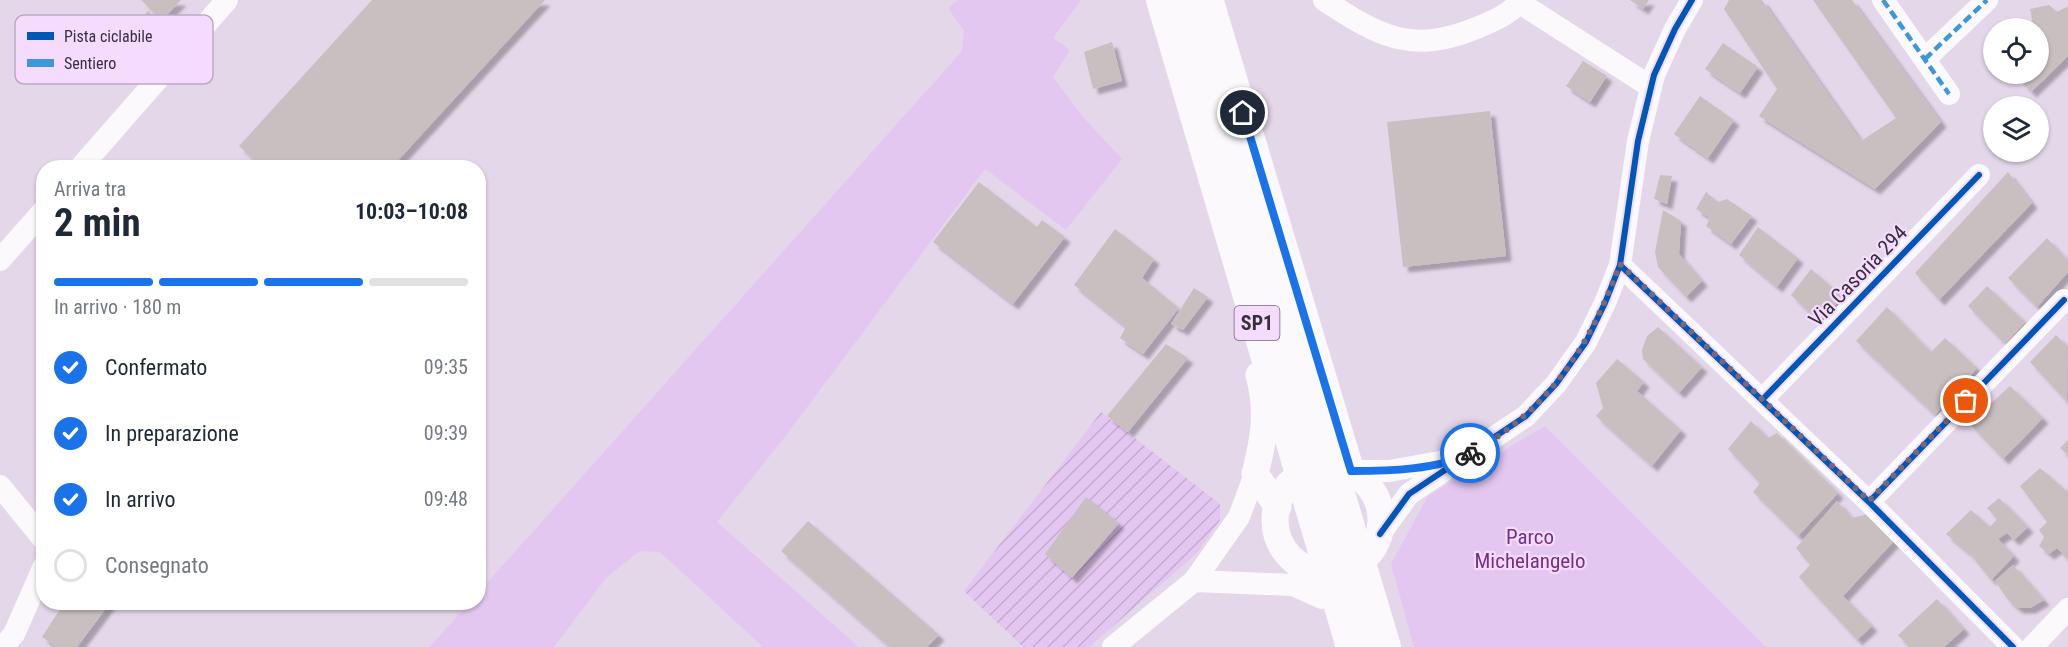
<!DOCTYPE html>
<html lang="it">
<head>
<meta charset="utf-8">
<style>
  body { margin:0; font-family:"Roboto Condensed",sans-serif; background:#f6f6f7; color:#1f2937; height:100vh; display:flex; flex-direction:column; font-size:22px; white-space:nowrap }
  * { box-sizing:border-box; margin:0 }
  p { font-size:20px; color:#747a83 }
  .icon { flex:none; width:33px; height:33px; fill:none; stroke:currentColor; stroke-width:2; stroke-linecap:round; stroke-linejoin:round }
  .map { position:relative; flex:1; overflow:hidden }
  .drawer { position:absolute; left:36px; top:160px; width:450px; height:450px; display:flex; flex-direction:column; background:#fff; border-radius:24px; box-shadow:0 2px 4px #0004 }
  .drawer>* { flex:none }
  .fabs { position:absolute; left:1983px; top:18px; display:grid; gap:12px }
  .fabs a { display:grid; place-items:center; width:66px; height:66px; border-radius:50%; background:#fff; box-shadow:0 2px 4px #0004; font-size:30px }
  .pin { position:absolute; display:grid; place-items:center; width:51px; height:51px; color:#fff; margin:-26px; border:3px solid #fff; border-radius:50%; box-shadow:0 2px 6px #0007 }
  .courier { position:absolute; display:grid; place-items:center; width:60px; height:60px; margin:-30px; border:4px solid #1a73e8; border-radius:50%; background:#fff; color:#222; box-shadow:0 2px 8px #0007 }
  .overview em { font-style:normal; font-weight:700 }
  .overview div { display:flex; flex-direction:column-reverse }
  .overview { display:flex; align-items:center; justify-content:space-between; height:102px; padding:0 18px }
  h1 { font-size:39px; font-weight:700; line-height:45px }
  .bar { display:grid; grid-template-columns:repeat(4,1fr); gap:9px 6px; align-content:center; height:72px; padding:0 18px }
  .bar i { height:8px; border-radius:4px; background:#e0e1e3 }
  .bar .current { background:#1a73e8 }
  .bar p { grid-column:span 4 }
  ol { padding:0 18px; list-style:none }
  li { display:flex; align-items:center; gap:18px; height:66px }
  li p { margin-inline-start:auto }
  li .icon { padding:6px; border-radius:50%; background:#1a73e8; color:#fff; stroke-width:4 }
  li:last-child { color:#747a83 }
  li i { width:33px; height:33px; border:3px solid #e0e1e3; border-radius:50% }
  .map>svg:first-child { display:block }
  .green { fill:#e3c7f0 }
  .garden { fill:url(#garden-furrows) }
  .building { fill:#c9bfc1; filter:url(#shadow) }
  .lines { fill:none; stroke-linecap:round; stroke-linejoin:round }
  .minor { stroke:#fbf9fc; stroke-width:22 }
  .major { stroke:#fbf9fc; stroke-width:27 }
  .highway { stroke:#fbf9fc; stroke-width:32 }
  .quiet { stroke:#3e97d9; stroke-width:4.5; stroke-dasharray:9 4.5; stroke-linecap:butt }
  .cycleway-casing { stroke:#f5dcff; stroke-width:10 }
  .cycleway { stroke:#0057b8; stroke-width:6 }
  .done { stroke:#746a79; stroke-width:6; stroke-dasharray:0 10.8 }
  .route { stroke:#1a73e8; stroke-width:8 }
  .labels { text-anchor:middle; stroke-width:4.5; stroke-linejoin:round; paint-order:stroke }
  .shield { fill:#f5dcff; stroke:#716376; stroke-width:1.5 }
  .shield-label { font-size:20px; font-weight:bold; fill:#382f3c }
  .street-label { font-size:21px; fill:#382f3c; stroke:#f5dcff }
  .park-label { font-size:21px; fill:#72308a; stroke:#f5dcff }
  .key { fill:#f5dcff; stroke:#bca8c4; stroke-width:1.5 }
  .key-label { font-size:16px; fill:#382f3c }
</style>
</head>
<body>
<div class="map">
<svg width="2068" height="647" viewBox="0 0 2068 647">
  <defs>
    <pattern id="garden-furrows" width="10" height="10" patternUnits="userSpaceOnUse" patternTransform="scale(1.5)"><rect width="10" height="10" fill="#e3c7f0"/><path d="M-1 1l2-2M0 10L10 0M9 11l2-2" fill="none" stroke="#c4abcf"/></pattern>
    <filter id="shadow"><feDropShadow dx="5.5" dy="5.5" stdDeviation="1.5" flood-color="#0004"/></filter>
  </defs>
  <rect width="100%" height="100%" fill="#e4d7ea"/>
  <path class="green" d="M958 0H1081L1053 38 1070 50 1053 77 1082 116 1122 159 1066 230 985 169 784 438 717 522 859 647H763L660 552 640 551 607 577 554 647H430L469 603H478L479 592 962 51 964 31 948 8Z
    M1545 426 1766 647H1414L1391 564 1428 496Z"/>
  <path class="garden" d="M1101 412 1220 504V520L1197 553 1089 647H1023L964 591Z"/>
  <path class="building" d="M141 0H181L162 20Z
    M372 0H545L391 168H263L239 146Z
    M1630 0H1649L1643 9Z
    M1729 0H1762L1861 141 1896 118 1813 0H1852L1941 122 1875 189 1759 116 1777 89 1724 9Z
    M2049 5 2057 12 2068 6V56L2031 92 2015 74H2038V28L2029 26 2032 20 2030 9Z
    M148 11 169 30 144 58 123 40Z
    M1112 42 1122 81 1093 89 1084 52Z
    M1723 43 1758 67 1740 93 1705 69Z
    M1583 61 1607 76 1590 102 1566 86Z
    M1700 96 1734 120 1708 158 1674 134Z
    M1490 111 1506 256 1403 267 1387 122Z
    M2008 172 2032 203 1939 300 1915 273Z
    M1660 175 1672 176 1667 204 1654 199Z
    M979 182 1037 227 1042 220 1065 237 1013 304 933 242Z
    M1706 192 1718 202 1727 199 1752 216 1731 244 1706 226 1710 218 1696 209Z
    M1663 210 1681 221 1679 254 1702 281 1686 297 1658 267 1655 252Z
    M1758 227 1798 258 1777 287 1739 255Z
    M1115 229 1154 259 1142 278 1179 308 1143 354 1120 338 1126 327 1074 285Z
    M2047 238 2068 261V272L2037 307 2008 278Z
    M1811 269 1843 297 1819 321 1791 295Z
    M1987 286 2025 322 2005 344 1968 306Z
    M1194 288 1208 297 1183 330 1171 324Z
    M1887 307 1931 352 1945 338 1977 368 1935 415 1856 341Z
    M1658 327 1702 367 1679 393 1643 359 1642 350 1647 336Z
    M2056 335 2068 347 2067 402 2030 362Z
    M1166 344 1188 358 1128 432 1107 416Z
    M1617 359 1644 382 1637 391 1681 430 1652 466 1596 416 1603 408 1596 383Z
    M2010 386 2043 418 2003 459 1969 423Z
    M1751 421 1768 438 1777 433 1838 493 1798 536 1753 492 1760 483 1728 449Z
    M2068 440V455L2060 448Z
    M2040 468 2068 492V559L2057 548 2049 554 2039 546 2044 537 2039 530 2047 522 2020 486Z
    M1086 497 1119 523 1072 578 1045 554Z
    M1999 498 2028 527 2014 540 2007 533 1998 539 2014 556 1991 580 1970 554 1946 534 1971 510 1990 527 1997 519 1987 508Z
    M1837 501 1852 518 1868 514 1894 541 1843 596 1872 626 1857 640 1799 577 1810 565 1796 548Z
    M808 521 939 635 927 647H890L781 551Z
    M2013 565 2044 600 2030 608H2018L2008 600 1995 581Z
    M1937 599 1964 629 1944 647H1909L1898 635Z
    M64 603H110L77 647H57L42 637Z"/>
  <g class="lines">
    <path class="minor" d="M1324 0C1380 37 1412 55 1479 27 1493 21 1512 13 1521 0
      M1883 0 1949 94
      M1520 3 1651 87
      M1925 59 1987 0
      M80 168 227 0
      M0 260 44 210
      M1620 265 1869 502 2013 647
      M1762 400 1979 175
      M1351 471H1389L1451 460
      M0 486 44 540
      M1869 502 2064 300
      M1380 534 1409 494 1526 416 1556 384 1586 342 1605 303 1620 265 1638 141 1654 75 1675 29 1692 0
      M1194 581 1293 585 1322 598
      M3 647 14 634 44 566
      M1113 647 1194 581 1239 517 1255 474
      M2032 647 2068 609"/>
    <path class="major" d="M1210 0 1351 471
      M1259 375C1269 410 1264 439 1255 474L1278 507
      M1275 520a53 53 0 1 1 106 0a53 53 0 1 1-106 0Z"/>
    <path class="highway" d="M1162 0 1352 647
      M1191 0 1385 647"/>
    <path class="quiet" d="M1883 0 1949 94
      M1925 59 1987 0"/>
    <defs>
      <path id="cycleway" d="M1620 265 1869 502 2013 647
        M1762 400 1979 175
        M1869 502 2064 300
        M1380 534 1409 494 1526 416 1556 384 1586 342 1605 303 1620 265 1638 141 1654 75 1675 29 1692 0"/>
    </defs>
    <use href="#cycleway" class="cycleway-casing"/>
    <use href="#cycleway" class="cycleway"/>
  </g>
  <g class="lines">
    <path class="done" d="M1470 453C1550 410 1589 347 1620 264L1869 501 1966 401"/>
    <path class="route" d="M1243 113 1351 471C1387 471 1439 470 1470 453"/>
  </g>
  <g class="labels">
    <rect class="shield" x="1234.5" y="306" width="45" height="34" rx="4.5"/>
    <g class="shield-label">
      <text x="1257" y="330">SP1</text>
    </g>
    <g class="street-label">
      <text transform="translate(1858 276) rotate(-46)" y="7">Via Casoria 294</text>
    </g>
    <g class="park-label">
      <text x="1530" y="544">Parco<tspan x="1530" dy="24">Michelangelo</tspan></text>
    </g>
  </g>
  <rect x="15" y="15" width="198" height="69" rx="9" class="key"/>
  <rect x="27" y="32" width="27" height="8" fill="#0057b8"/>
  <rect x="27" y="59" width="27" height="8" fill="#3e97d9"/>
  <g class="key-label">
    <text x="64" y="42">Pista ciclabile</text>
    <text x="64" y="69">Sentiero</text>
  </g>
</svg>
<div class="fabs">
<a><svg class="icon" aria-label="locate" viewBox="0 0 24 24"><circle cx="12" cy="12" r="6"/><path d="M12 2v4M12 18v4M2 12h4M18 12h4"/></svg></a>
<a><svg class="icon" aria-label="layers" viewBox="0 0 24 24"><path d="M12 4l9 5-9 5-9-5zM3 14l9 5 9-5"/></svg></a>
</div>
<div class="pin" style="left:1966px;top:401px;background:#ea580c"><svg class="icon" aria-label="bag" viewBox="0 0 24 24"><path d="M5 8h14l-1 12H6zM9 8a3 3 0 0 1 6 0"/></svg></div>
<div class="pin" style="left:1243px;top:113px;background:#1f2937"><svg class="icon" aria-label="home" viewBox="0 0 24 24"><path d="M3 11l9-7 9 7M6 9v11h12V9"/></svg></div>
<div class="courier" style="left:1470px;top:453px"><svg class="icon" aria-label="bike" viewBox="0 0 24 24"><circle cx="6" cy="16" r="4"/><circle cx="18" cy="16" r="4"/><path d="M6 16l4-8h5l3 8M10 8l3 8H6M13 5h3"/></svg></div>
<section class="drawer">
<div class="overview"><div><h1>2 min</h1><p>Arriva tra</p></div><em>10:03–10:08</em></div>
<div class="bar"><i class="current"></i><i class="current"></i><i class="current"></i><i></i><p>In arrivo · 180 m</p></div>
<ol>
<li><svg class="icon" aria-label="check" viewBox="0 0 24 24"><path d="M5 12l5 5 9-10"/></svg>Confermato<p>09:35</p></li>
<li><svg class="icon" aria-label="check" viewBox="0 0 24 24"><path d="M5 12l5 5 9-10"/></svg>In preparazione<p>09:39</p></li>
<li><svg class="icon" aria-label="check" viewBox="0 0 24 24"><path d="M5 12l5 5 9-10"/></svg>In arrivo<p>09:48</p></li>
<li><i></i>Consegnato</li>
</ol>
</section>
</div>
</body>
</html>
